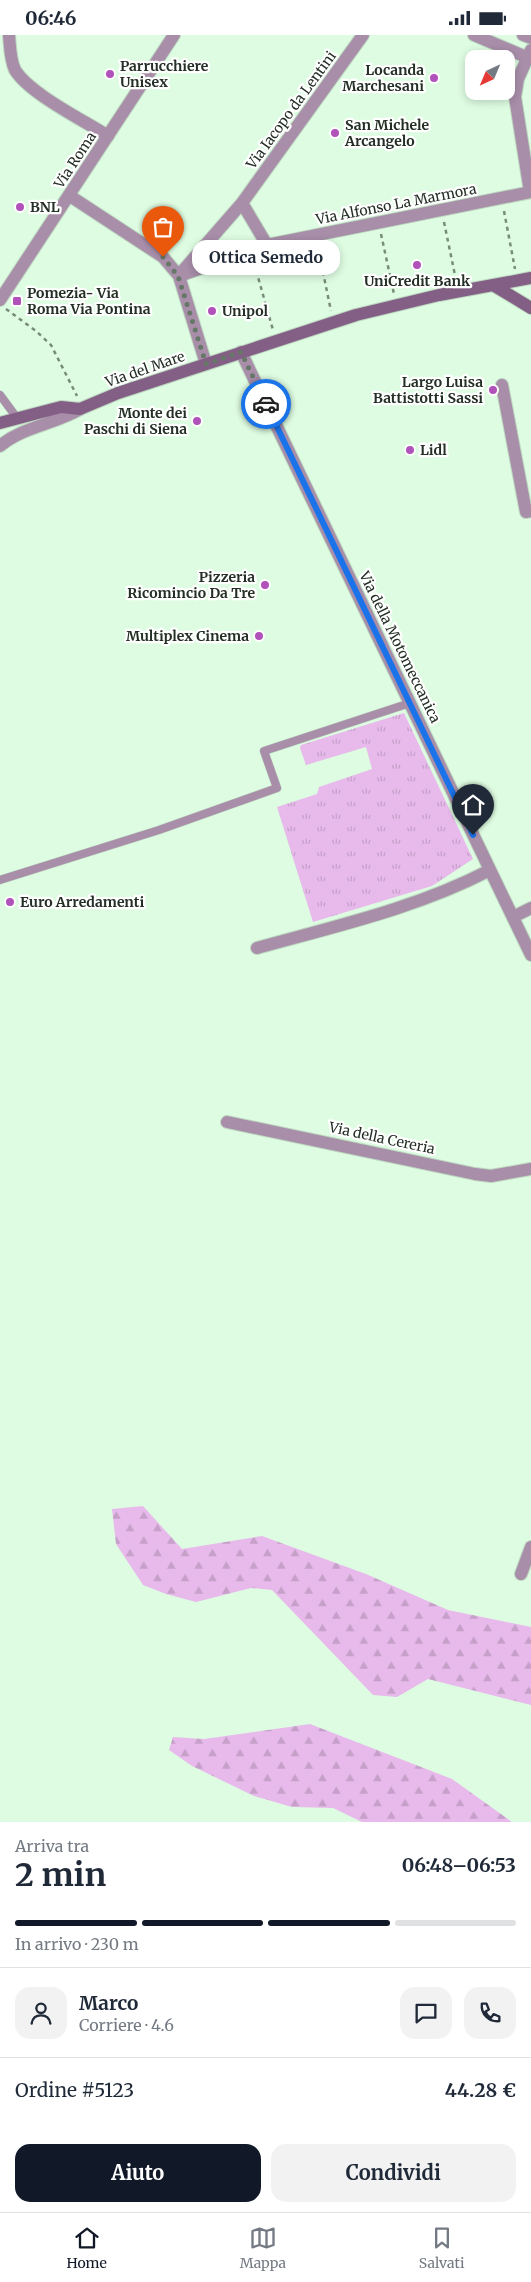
<!DOCTYPE html>
<html lang="it">
<head>
<meta charset="utf-8">
<style>
  body { margin:0; font-family:Merriweather,serif; background:#f2f2f3; color:#1f2937; height:100vh; display:flex; flex-direction:column; font-size:19px; white-space:nowrap }
  * { box-sizing:border-box; margin:0 }
  p { font-size:16px; color:#747a83 }
  .icon { flex:none; width:28px; height:28px; fill:none; stroke:currentColor; stroke-width:2; stroke-linecap:round; stroke-linejoin:round }
  .map { position:relative; height:1787px; overflow:hidden }
  .sheet { display:flex; flex-direction:column; background:#fff; flex:1 }
  .sheet>* { flex:none }
  .needle { width:32px; rotate:224deg }
  .buttons { position:absolute; left:465px; top:15px; display:grid; gap:10px }
  .buttons a { display:grid; place-items:center; width:50px; height:50px; border-radius:10px; background:#fff; box-shadow:0 2px 8px #0003; font-size:25px }
  .pin { position:absolute; display:grid; place-items:center; width:42px; height:42px; color:#fff; margin:-51px -21px; border-radius:50% 50% 50% 0; rotate:-45deg; box-shadow:0 0 5px #0007 }
  .pin .icon { rotate:45deg }
  .courier { position:absolute; display:grid; place-items:center; width:50px; height:50px; margin:-25px; border:4px solid #1a73e8; border-radius:50%; background:#fff; color:#222; box-shadow:0 1px 6px #0007 }
  .bubble { position:absolute; height:35px; border-radius:15px; background:#fff; box-shadow:0 2px 8px #0003; font-size:16px; font-weight:700; line-height:35px; text-align:center }
  .overview em { font-style:normal; font-weight:700 }
  .overview div { display:flex; flex-direction:column-reverse }
  .overview { display:flex; align-items:center; justify-content:space-between; height:85px; padding:0 15px }
  h1 { font-size:32px; font-weight:700; line-height:38px }
  .bar { display:grid; grid-template-columns:repeat(4,1fr); gap:8px 5px; align-content:center; height:60px; padding:0 15px }
  .bar i { height:6px; border-radius:4px; background:#e0e1e3 }
  .bar .selected { background:#111827 }
  .bar p { grid-column:span 4 }
  .line { display:flex; align-items:center; gap:12px; padding:0 15px; border-top:1px solid #e0e1e3 }
  .line div { flex:1 }
  .round { display:grid; place-items:center; flex:none; width:52px; height:52px; border-radius:15px; background:#f2f2f3 }
  .button { display:flex; gap:10px; margin-top:auto; padding:10px 15px }
  .button a { flex:1; height:58px; border-radius:15px; background:#111827; color:#fff; font-size:20px; font-weight:700; line-height:58px; text-align:center }
  .button a+a { background:#f2f2f3; color:#1f2937 }
  .status { display:flex; justify-content:space-between; align-items:center; height:35px; padding:0 25px; background:#fff; direction:ltr }
  .status svg { height:14px; fill:currentColor }
  .menu { display:flex; justify-content:space-around; align-items:center; height:70px; border-top:1px solid #e0e1e3; background:#fff; font-size:14px; color:#747a83 }
  .menu a { display:grid; justify-items:center; gap:2px }
  .menu .selected { color:#111827 }
  .map>svg:first-child { display:block }
  .grass { fill:url(#grass-tufts) }
  .forest { fill:url(#forest-firs) }
  .lines { fill:none; stroke-linecap:round; stroke-linejoin:round }
  .service-casing { stroke:#bdd7c0; stroke-width:9 }
  .minor-casing { stroke:#bdd7c0; stroke-width:14 }
  .tertiary-casing { stroke:#bdd7c0; stroke-width:14 }
  .secondary-casing { stroke:#bdd7c0; stroke-width:14 }
  .path { stroke:#788c7a; stroke-width:2.5; stroke-dasharray:4 4; stroke-linecap:butt }
  .service { stroke:#a88ea9; stroke-width:8 }
  .minor { stroke:#a88ea9; stroke-width:12 }
  .tertiary { stroke:#a88ea9; stroke-width:12 }
  .secondary { stroke:#835f86; stroke-width:12 }
  .done { stroke:#657767; stroke-width:5; stroke-dasharray:0 9 }
  .route { stroke:#1a73e8; stroke-width:6 }
  .poi-dot { fill:#b151ba; stroke:#fff; stroke-width:2 }
  .labels { text-anchor:middle; stroke-width:4.5; stroke-linejoin:round; paint-order:stroke }
  .poi-label { font-size:14px; font-weight:bold; fill:#242f25; stroke:#fff; text-anchor:start }
  .street-label { font-size:14px; fill:#242f25; stroke:#fff }
</style>
</head>
<body>
<div class="status"><b>06:46</b><svg viewBox="0 0 49 12"><path d="M0 12V9h3v3zM5 12V6h3v6zM10 12V3h3v9zM15 12V0h3v12zM26 1h20v11H26zM47 4h2v5h-2z"/></svg></div>
<div class="map">
<svg width="531" height="1787" viewBox="0 0 531 1787">
  <defs>
    <pattern id="grass-tufts" width="24" height="20" patternUnits="userSpaceOnUse" patternTransform="scale(1.25)"><rect width="24" height="20" fill="#e7baeb"/><path d="M3 7l-1-3M5 7V3M7 7l1-3M15 17l-1-3M17 17v-4M19 17l1-3" fill="none" stroke="#c6a0c9"/></pattern>
    <pattern id="forest-firs" width="22" height="20" patternUnits="userSpaceOnUse" patternTransform="scale(1.25)"><rect width="22" height="20" fill="#e7baeb"/><path d="M5 1l3.5 6h-7zM16 11l3.5 6h-7z" fill="#c6a0c9"/></pattern>
  </defs>
  <rect width="100%" height="100%" fill="#defce2"/>
  <path class="grass" d="M404 678 473 824 432 851 313 887 277 772 317 759 319 752 372 734 366 712 306 730 300 713 301 710Z"/>
  <path class="forest" d="M143 1471 182 1514 262 1501 366 1539 448 1575 531 1592V1670L428 1644 397 1662 373 1660 272 1555 251 1553 196 1567 166 1559 143 1550 116 1509 112 1474Z
    M310 1689 452 1744 512 1787H362L333 1773 292 1772 254 1761 192 1731 169 1715 173 1702 204 1704Z"/>
  <g class="lines">
    <defs>
      <path id="service" d="M0 360 17 383
        M0 845 159 795 277 753 264 716 410 668"/>
      <path id="minor" d="M9 0C10 11 10 25 15 35 30 59 83 85 108 101
        M474 0 531 24
        M523 0 531 3
        M530 157 515 62 518 44 531 15
        M242 168 267 210
        M180 239 242 168 363 0
        M179 241 267 210 531 157
        M241 317 531 920
        M502 350 526 477 531 476
        M513 882 531 873
        M257 913C336 891 417 873 490 835
        M227 1087 475 1139 491 1141 531 1134
        M521 1539 531 1512"/>
      <path id="tertiary" d="M70 161 163 222 179 241 206 329
        M0 265 174 0
        M0 411C22 392 55 389 80 374"/>
      <path id="secondary" d="M493 250 531 273
        M0 388 61 372 80 374 118 358 356 280 439 260 531 243"/>
    </defs>
    <use href="#service" class="service-casing"/>
    <use href="#minor" class="minor-casing"/>
    <use href="#tertiary" class="tertiary-casing"/>
    <use href="#secondary" class="secondary-casing"/>
    <path class="path" d="M504 176 515 234
      M444 187 456 245
      M381 199 394 259
      M318 213 331 276
      M254 228 273 295
      M6 274 36 296 51 310 77 361"/>
    <use href="#service" class="service"/>
    <use href="#minor" class="minor"/>
    <use href="#tertiary" class="tertiary"/>
    <use href="#secondary" class="secondary"/>
  </g>
  <g class="lines">
    <path class="done" d="M163 222 178 241 206 329 241 317 266 369"/>
    <path class="route" d="M266 369 473 800"/>
  </g>
  <g class="poi-dot">
    <circle cx="110" cy="39" r="5"/>
    <circle cx="434" cy="43" r="5"/>
    <circle cx="335" cy="98" r="5"/>
    <circle cx="20" cy="172" r="5"/>
    <circle cx="417" cy="230" r="5"/>
    <rect x="12" y="261" width="10" height="10" rx="2.5"/>
    <circle cx="212" cy="276" r="5"/>
    <circle cx="493" cy="355" r="5"/>
    <circle cx="197" cy="386" r="5"/>
    <circle cx="410" cy="415" r="5"/>
    <circle cx="265" cy="550" r="5"/>
    <circle cx="259" cy="601" r="5"/>
    <circle cx="10" cy="867" r="5"/>
  </g>
  <g class="labels">
    <g class="poi-label">
      <text x="120" y="36">Parrucchiere<tspan x="120" dy="16">Unisex</tspan></text>
      <text x="424" y="40" text-anchor="end">Locanda<tspan x="424" dy="16">Marchesani</tspan></text>
      <text x="345" y="95">San Michele<tspan x="345" dy="16">Arcangelo</tspan></text>
      <text x="30" y="177">BNL</text>
      <text x="417" y="251" text-anchor="middle">UniCredit Bank</text>
      <text x="27" y="263">Pomezia- Via<tspan x="27" dy="16">Roma Via Pontina</tspan></text>
      <text x="222" y="281">Unipol</text>
      <text x="483" y="352" text-anchor="end">Largo Luisa<tspan x="483" dy="16">Battistotti Sassi</tspan></text>
      <text x="187" y="383" text-anchor="end">Monte dei<tspan x="187" dy="16">Paschi di Siena</tspan></text>
      <text x="420" y="420">Lidl</text>
      <text x="255" y="547" text-anchor="end">Pizzeria<tspan x="255" dy="16">Ricomincio Da Tre</tspan></text>
      <text x="249" y="606" text-anchor="end">Multiplex Cinema</text>
      <text x="20" y="872">Euro Arredamenti</text>
    </g>
    <g class="street-label">
      <text transform="translate(291 75) rotate(-54)" y="5">Via Iacopo da Lentini</text>
      <text transform="translate(75 125) rotate(-57)" y="5">Via Roma</text>
      <text transform="translate(396 169) rotate(-11)" y="5">Via Alfonso La Marmora</text>
      <text transform="translate(145 334) rotate(-19)" y="5">Via del Mare</text>
      <text transform="translate(400 612) rotate(64)" y="5">Via della Motomeccanica</text>
      <text transform="translate(382 1103) rotate(12)" y="5">Via della Cereria</text>
    </g>
  </g>
</svg>
<div class="buttons">
<a><svg class="needle" viewBox="-14 -14 28 28"><path d="M0-13l5 13h-10z" fill="#e53935"/><path d="M0 13l5-13h-10z" fill="#747a83"/></svg></a>
</div>
<div class="pin" style="left:163px;top:222px;background:#ea580c"><svg class="icon" aria-label="bag" viewBox="0 0 24 24"><path d="M5 8h14l-1 12H6zM9 8a3 3 0 0 1 6 0"/></svg></div>
<div class="pin" style="left:473px;top:800px;background:#1f2937"><svg class="icon" aria-label="home" viewBox="0 0 24 24"><path d="M3 11l9-7 9 7M6 9v11h12V9"/></svg></div>
<div class="courier" style="left:266px;top:369px"><svg class="icon" aria-label="car" viewBox="0 0 24 24"><path d="M5 17H2v-5l4-1 3-4h7l3 4 3 1v5h-3M9 17h6M6 11h13"/><circle cx="7" cy="17" r="2"/><circle cx="17" cy="17" r="2"/></svg></div>
<div class="bubble" style="left:192px;top:205px;width:148px">Ottica Semedo</div>
</div>
<section class="sheet">
<div class="overview"><div><h1>2 min</h1><p>Arriva tra</p></div><em>06:48–06:53</em></div>
<div class="bar"><i class="selected"></i><i class="selected"></i><i class="selected"></i><i></i><p>In arrivo · 230 m</p></div>
<div class="line" style="height:90px"><a class="round"><svg class="icon" aria-label="person" viewBox="0 0 24 24"><circle cx="12" cy="8" r="4"/><path d="M4 21q1-7 8-7t8 7"/></svg></a><div><b>Marco</b><p>Corriere · 4.6</p></div><a class="round"><svg class="icon" aria-label="chat" viewBox="0 0 24 24"><path d="M4 5h16v11H9l-5 4z"/></svg></a><a class="round"><svg class="icon" aria-label="phone" viewBox="0 0 24 24"><path d="M5 4h4l2 5-3 2q2 4 5 5l2-3 5 2v4C11 20 4 13 5 4z"/></svg></a></div>
<div class="line" style="height:65px"><div>Ordine #5123</div><b>44.28 €</b></div>
<div class="button"><a>Aiuto</a><a>Condividi</a></div>
</section>
<nav class="menu">
<a class="selected"><svg class="icon" aria-label="home" viewBox="0 0 24 24"><path d="M3 11l9-7 9 7M6 9v11h12V9"/></svg>Home</a>
<a><svg class="icon" aria-label="map" viewBox="0 0 24 24"><path d="M3 6l6-2 6 2 6-2v14l-6 2-6-2-6 2zM9 4v14M15 6v14"/></svg>Mappa</a>
<a><svg class="icon" aria-label="saved" viewBox="0 0 24 24"><path d="M7 4h10v16l-5-4-5 4z"/></svg>Salvati</a>
</nav>
</body>
</html>
